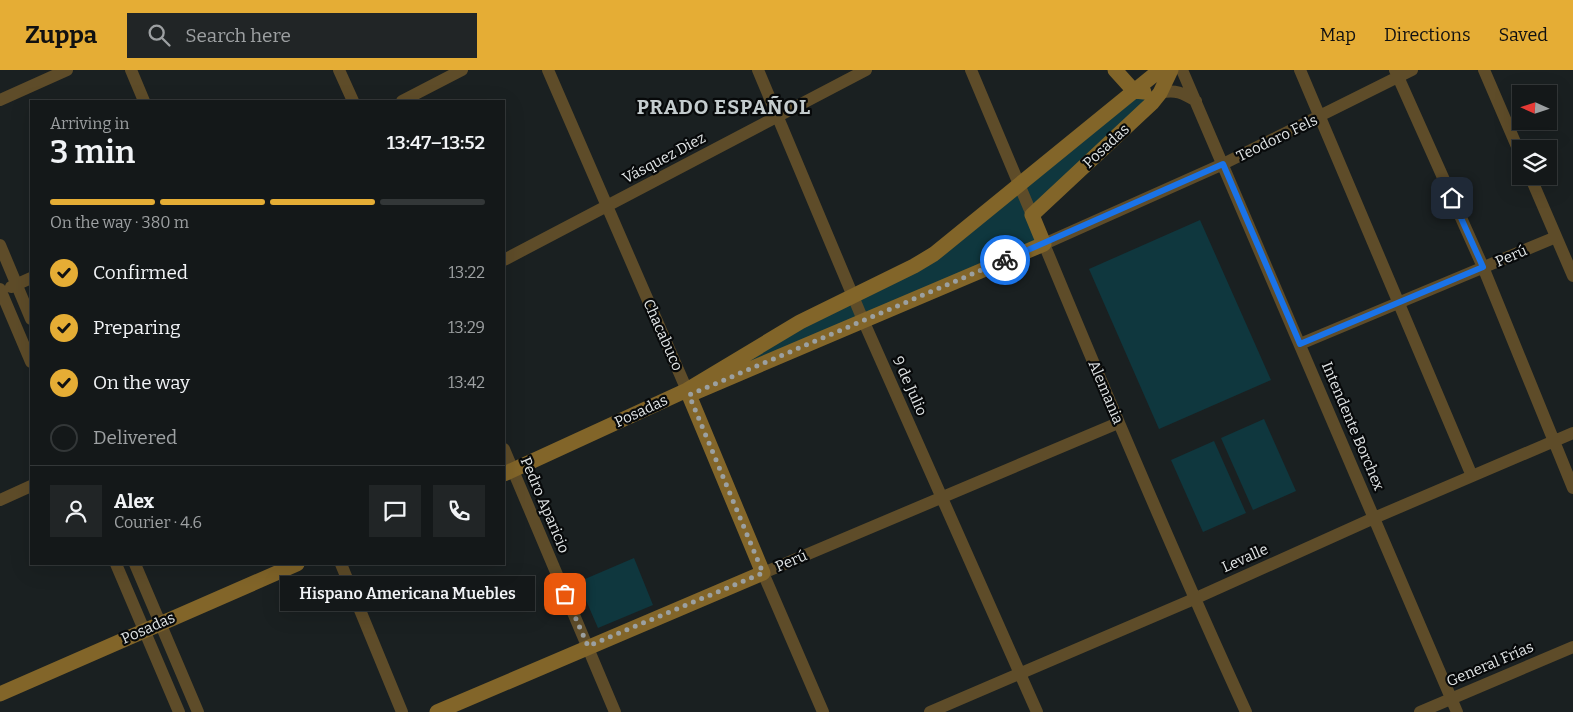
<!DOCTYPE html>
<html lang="en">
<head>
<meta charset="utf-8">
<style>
  body { margin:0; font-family:Bitter,serif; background:#212526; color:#f1f3f6; height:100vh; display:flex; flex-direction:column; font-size:19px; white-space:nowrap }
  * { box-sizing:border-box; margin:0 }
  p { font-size:16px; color:#9da0a2 }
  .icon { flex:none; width:28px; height:28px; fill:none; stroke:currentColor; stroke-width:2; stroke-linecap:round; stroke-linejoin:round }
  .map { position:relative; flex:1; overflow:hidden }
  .sheet { position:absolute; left:30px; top:30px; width:475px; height:465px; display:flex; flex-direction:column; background:#141819; border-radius:0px; box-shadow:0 5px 20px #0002,0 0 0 1px #333738 }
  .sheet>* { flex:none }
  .needle { width:32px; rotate:273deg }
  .buttons { position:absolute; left:1512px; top:15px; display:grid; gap:10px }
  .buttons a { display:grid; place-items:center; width:45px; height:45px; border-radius:0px; background:#141819; box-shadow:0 5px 20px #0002,0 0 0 1px #333738; font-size:25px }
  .pin { position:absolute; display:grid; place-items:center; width:42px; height:42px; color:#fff; margin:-21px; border-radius:10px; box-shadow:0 2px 8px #0006 }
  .courier { position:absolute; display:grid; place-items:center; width:50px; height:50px; margin:-25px; border:4px solid #1a73e8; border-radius:50%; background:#fff; color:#222; box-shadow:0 1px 6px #0007 }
  .bubble { position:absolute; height:35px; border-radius:0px; background:#141819; box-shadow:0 5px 20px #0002,0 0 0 1px #333738; font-size:16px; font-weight:600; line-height:35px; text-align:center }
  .overview em { font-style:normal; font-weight:600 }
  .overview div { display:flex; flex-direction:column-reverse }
  .overview { display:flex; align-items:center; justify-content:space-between; height:85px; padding:0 20px }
  h1 { font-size:32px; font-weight:600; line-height:38px }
  .bar { display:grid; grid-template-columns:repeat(4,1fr); gap:8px 5px; align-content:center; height:60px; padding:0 20px }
  .bar i { height:6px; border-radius:4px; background:#333738 }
  .bar .current { background:#e5ad35 }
  .bar p { grid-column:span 4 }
  .line { display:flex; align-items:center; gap:12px; padding:0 20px; border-top:1px solid #333738 }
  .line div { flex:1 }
  .round { display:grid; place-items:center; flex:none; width:52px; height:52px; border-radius:0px; background:#212526 }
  ol { padding:0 20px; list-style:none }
  li { display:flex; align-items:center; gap:15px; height:55px }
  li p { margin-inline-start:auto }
  li .icon { padding:5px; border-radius:50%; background:#e5ad35; color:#111; stroke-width:4 }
  li:last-child { color:#9da0a2 }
  li i { width:28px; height:28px; border:2px solid #333738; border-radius:50% }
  header { display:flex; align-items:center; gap:30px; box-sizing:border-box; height:70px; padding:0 25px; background:#e5ad35; color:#111 }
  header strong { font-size:24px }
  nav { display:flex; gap:28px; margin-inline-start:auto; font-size:18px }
  .search { width:350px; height:45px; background:#212526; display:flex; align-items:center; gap:12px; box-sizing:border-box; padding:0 18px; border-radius:0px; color:#9da0a2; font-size:19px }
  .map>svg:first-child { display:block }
  .green { fill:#0f373e }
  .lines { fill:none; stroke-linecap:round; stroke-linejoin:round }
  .street { stroke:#5e4c29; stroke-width:12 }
  .secondary { stroke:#826529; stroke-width:15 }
  .done { stroke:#9ba0a1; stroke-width:5; stroke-dasharray:0 9 }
  .route { stroke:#1a73e8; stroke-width:6 }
  .labels { text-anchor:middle; stroke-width:4.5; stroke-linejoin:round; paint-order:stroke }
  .street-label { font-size:15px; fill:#e1e5e6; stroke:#07090a }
  .district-label { font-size:20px; font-weight:bold; letter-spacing:1px; fill:#c4ccce; stroke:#07090a }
</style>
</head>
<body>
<header>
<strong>Zuppa</strong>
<div class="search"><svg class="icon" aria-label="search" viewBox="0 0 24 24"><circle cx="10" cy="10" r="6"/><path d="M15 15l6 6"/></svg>Search here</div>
<nav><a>Map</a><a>Directions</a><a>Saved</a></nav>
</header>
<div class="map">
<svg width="1573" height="642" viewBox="0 0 1573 642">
  <rect width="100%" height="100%" fill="#1a2021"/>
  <path class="green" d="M1134 21 1160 23 1032 145 1044 174 720 311 800 252 934 184Z
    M1200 150 1271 310 1159 359 1089 199Z
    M1264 349 1296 421 1253 440 1221 368Z
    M1214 371 1246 443 1203 462 1171 390Z
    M634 488 653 535 598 558 578 512Z"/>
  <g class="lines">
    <path class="street" d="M131 0 144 31
      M339 0 353 31
      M548 0 689 325
      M758 0 863 250 1037 642
      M971 0 1032 145
      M1182 0 1457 642
      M1300 0 1472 406
      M1395 0 1483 197 1573 418
      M1484 0 1521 86
      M1160 23C1175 19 1183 23 1196 31
      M0 30 67 0
      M402 31 462 0
      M1530 106 1573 206
      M0 175 31 249
      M504 190 866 0
      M11 217 31 208
      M0 219 31 292
      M1300 274 1556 167
      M504 379 615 642
      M0 430 31 416
      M116 494 179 642
      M135 494 198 642
      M341 494 402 642
      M823 642 763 503 1118 353
      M930 642 1194 529 1374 448 1573 363
      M1246 642C1175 487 1109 331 1044 174L1223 94 1412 0
      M1420 642 1573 577"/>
    <path class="secondary" d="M1115 0 1134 21 1144 22
      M504 404 687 320 800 252 914 196 934 184 1160 0
      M0 624 297 494
      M437 642 763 503 689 325 1044 174 1032 145 1152 33 1160 23 1171 0"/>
  </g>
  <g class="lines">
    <path class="done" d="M565 524 588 576 763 503 689 325 1005 190"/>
    <path class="route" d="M1005 190 1223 94 1300 274 1483 197 1452 128"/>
  </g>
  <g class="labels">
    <g class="street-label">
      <text transform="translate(1277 68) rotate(-26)" y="5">Teodoro Fels</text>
      <text transform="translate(1106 76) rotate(-43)" y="5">Posadas</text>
      <text transform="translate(664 88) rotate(-28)" y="5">Vásquez Diez</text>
      <text transform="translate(1511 186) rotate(-23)" y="5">Perú</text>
      <text transform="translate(663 265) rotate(66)" y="5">Chacabuco</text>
      <text transform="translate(910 316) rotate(66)" y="5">9 de Julio</text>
      <text transform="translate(1106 322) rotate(67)" y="5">Alemania</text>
      <text transform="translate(641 341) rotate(-25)" y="5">Posadas</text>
      <text transform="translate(1353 356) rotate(67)" y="5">Intendente Borchex</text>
      <text transform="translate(545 435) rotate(67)" y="5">Pedro Aparicio</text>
      <text transform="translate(1245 488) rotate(-24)" y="5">Levalle</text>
      <text transform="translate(791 491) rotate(-23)" y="5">Perú</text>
      <text transform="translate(148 558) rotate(-24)" y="5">Posadas</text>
      <text transform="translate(1490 594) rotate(-23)" y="5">General Frías</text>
    </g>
    <g class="district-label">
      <text x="724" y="44">PRADO ESPAÑOL</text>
    </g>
  </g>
</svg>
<div class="buttons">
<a><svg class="needle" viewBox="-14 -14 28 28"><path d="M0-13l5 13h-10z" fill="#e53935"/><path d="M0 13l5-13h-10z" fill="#9da0a2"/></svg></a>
<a><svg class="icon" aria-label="layers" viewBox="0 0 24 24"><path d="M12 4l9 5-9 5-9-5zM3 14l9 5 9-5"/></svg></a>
</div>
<div class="pin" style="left:565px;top:524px;background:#ea580c"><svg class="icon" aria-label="bag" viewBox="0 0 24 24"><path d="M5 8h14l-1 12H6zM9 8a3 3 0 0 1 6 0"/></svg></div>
<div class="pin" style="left:1452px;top:128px;background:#1f2937"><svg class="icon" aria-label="home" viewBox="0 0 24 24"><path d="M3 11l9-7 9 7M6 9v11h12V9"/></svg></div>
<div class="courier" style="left:1005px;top:190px"><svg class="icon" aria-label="bike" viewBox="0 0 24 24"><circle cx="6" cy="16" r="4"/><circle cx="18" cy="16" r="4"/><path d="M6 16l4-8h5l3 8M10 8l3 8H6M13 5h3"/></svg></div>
<div class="bubble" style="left:280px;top:506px;width:255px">Hispano Americana Muebles</div>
<section class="sheet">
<div class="overview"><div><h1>3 min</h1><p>Arriving in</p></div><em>13:47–13:52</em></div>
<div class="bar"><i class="current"></i><i class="current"></i><i class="current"></i><i></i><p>On the way · 380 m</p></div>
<ol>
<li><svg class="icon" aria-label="check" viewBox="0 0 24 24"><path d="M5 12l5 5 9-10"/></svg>Confirmed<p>13:22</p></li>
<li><svg class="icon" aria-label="check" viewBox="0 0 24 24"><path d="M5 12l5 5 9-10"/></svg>Preparing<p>13:29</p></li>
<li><svg class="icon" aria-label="check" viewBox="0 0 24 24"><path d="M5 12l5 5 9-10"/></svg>On the way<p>13:42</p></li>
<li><i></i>Delivered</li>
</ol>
<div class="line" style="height:90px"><a class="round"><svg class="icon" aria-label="person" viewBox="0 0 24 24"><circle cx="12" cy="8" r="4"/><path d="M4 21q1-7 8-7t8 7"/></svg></a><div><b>Alex</b><p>Courier · 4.6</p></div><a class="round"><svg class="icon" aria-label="chat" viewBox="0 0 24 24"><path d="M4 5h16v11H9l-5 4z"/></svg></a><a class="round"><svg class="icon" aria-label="phone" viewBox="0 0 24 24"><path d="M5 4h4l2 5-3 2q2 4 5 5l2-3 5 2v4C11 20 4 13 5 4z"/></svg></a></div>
</section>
</div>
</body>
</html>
